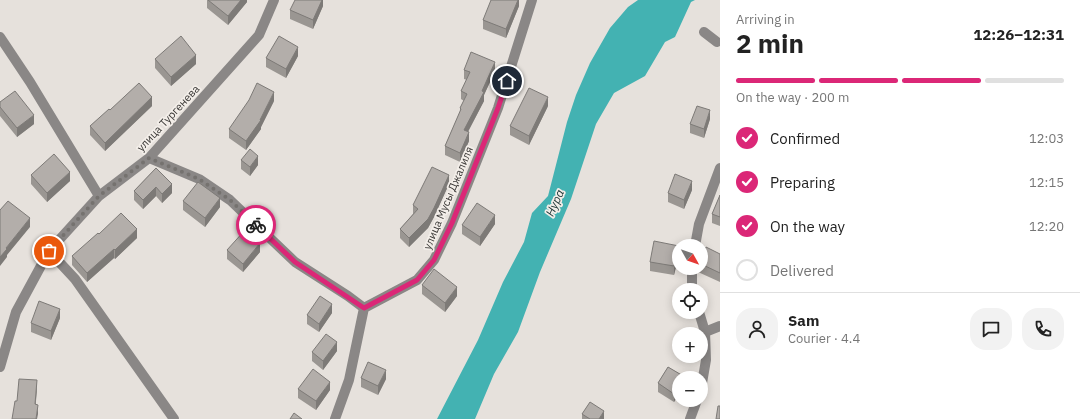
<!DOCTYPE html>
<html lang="en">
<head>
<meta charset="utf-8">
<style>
  body { margin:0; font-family:"IBM Plex Sans",sans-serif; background:#f2f2f2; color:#222; height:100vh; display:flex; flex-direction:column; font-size:15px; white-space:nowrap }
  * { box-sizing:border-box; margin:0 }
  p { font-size:13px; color:#767676 }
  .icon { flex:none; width:22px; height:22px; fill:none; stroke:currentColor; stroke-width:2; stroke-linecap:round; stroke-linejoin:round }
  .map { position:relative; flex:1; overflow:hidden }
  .details { display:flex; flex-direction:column; background:#fff; width:360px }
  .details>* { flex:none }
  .needle { width:26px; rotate:130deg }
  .controls { position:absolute; left:672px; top:239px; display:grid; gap:8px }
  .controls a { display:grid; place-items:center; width:36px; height:36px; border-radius:50%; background:#fff; box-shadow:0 2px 10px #0003; font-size:20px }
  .pin { position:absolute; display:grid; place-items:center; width:34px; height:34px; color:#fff; margin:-17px; border:2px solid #fff; border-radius:50%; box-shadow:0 1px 4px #0007 }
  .courier { position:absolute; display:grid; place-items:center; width:40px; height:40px; margin:-20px; border:3px solid #db2777; border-radius:50%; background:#fff; color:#222; box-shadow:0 1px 5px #0007 }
  .headline em { font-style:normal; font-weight:700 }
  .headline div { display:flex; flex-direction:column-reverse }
  .headline { display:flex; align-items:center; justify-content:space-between; height:68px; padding:0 16px }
  h1 { font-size:26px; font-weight:700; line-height:30px }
  .bar { display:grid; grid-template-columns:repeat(4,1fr); gap:6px 4px; align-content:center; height:48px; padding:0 16px }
  .bar i { height:5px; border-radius:3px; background:#e0e0e0 }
  .bar .on { background:#db2777 }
  .bar p { grid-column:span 4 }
  .line { display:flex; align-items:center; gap:10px; padding:0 16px; border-top:1px solid #e0e0e0 }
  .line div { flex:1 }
  .round { display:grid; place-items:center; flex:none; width:42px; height:42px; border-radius:16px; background:#f2f2f2 }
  ol { padding:0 16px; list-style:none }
  li { display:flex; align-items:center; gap:12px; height:44px }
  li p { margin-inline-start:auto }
  li .icon { padding:4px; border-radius:50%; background:#db2777; color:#fff; stroke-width:4 }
  li:last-child { color:#767676 }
  li i { width:22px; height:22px; border:2px solid #e0e0e0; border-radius:50% }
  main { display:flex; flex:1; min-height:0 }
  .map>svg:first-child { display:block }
  .water { fill:#43b2b2 }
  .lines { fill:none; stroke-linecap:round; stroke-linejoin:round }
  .minor { stroke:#8a8786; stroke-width:10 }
  .wall { fill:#9a9692 }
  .shaded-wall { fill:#7d7a77 }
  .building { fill:#b3aeaa; stroke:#7d7a77 }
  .done { stroke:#75726f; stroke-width:4; stroke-dasharray:0 7.2 }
  .route { stroke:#db2777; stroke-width:5 }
  .labels { text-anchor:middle; stroke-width:3.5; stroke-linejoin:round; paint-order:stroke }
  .street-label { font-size:11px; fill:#383634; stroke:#f3eee9 }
  .water-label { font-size:12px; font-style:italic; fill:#1a3333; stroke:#f3eee9 }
</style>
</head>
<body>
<main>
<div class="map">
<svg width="720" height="419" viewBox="0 0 720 419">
  <rect width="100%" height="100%" fill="#e6e1dc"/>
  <path class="water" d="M638 0H695L691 2 675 37 665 42 645 76 614 93 596 124 571 199 540 272 518 332 494 374 475 419H437L478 340 503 282 524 242 532 213 548 196 567 122 576 95 590 63 610 28 628 7Z"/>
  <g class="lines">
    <path class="minor" d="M704 32 717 42
      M0 37 30 82 99 196
      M149 158 199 179 230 200 295 262 348 296 364 308
      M695 246 699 224 720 168
      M49 251 75 279 174 419
      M692 268V290
      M699 312 705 332 706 360 701 389
      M705 332 720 326
      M0 367 16 312 49 251 99 196 149 158 259 35 274 0
      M335 419 349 380 364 308 417 280 434 260 452 223 498 108 532 0
      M690 419 697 400"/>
  </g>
  <path class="wall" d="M207 0H247V2L228 25 207 8Z
    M323 0V6L313 29 290 19V10Z
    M519 0V6L506 38 483 29V20Z
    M298 56 286 78 266 67V58Z
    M155 59 196 64 171 86 155 68Z
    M464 70 495 71 484 95V101L468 132 469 141 460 162 445 155V146L460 112V108L464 101 461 99V91L467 80 464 79Z
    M274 101 261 127V129L246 150 229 138V129Z
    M0 102 34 124 17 137 0 116Z
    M152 106 105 151 90 135V126L110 110Z
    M548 106 529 145 510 135V126Z
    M710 119 704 138 690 133V124Z
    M241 160 258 165 250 176 241 169Z
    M156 168 172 193 162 203 156 196 143 209 134 200V191Z
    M31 175 70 181 47 202 31 184Z
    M449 184 434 217 428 228 409 247 400 238V229L413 214V205Z
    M692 190 684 209 668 202V193Z
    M720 195V226L712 223V214Z
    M183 201 220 207 205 227 183 210Z
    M495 224 480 246 462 234V225Z
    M99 234 137 238 115 259 114 258 87 282 72 265V256Z
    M227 250 260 252 243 272 227 259Z
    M720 254V282L698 272V268H701V257Z
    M679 255 674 275 650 271V262Z
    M422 285 457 296 445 312 422 294Z
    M332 313 319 332 307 324V315Z
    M60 318 51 340 31 332V323Z
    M337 351 323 370 312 361V352Z
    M668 367 685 377V378H679V394L674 402 658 392V383Z
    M361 378 386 379 378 395 361 387Z
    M298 389 330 390 316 410 298 398Z
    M582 414 604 419H582Z"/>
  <path class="shaded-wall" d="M241 0H247V2L228 25V16Z
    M322 0H323V6L313 29V20Z
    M518 0H519V6L506 38V29Z
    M298 47V56L286 78V69Z
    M196 55V64L171 86V77Z
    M495 62V71L484 95V101L464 139V130Z
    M274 92V101L261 127V129L246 150V141L260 120Z
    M152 97V106L105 151V143Z
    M548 97V106L529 145V136Z
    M710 110V119L704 138V129Z
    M34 115V124L17 137V128Z
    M469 132V141L460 162V153Z
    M258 156V165L250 176V167Z
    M70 172V181L47 202V193Z
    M449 175V184L434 217 428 228 409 247V238Z
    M692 181V190L684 209V200Z
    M172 184V193L162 203V194Z
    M156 187V196L143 209V200Z
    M220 198V207L205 227V218Z
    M495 215V224L480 246V237Z
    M30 218V227L7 255V257L0 266V257L6 248Z
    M137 229V238L115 259V250Z
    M260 243V252L243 272V264Z
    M679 246V255L674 275V266Z
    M114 249V258L87 282V273Z
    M457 287V296L445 312V303Z
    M332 304V313L319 332V324Z
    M60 309V318L51 340V331Z
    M337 342V351L323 370V361Z
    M386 370V379L378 395V386Z
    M37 380V389L35 413V404Z
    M330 382V390L316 410V401Z
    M679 385V394L674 402V394Z
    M38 405V414L37 419H36Z
    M604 411V419H599Z"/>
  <path class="building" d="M208 0H241L228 16Z
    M295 0H322L313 20 290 10Z
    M491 0H518L506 29 483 20Z
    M181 36 196 55 171 77 155 59Z
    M279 36 298 47 286 69 266 58Z
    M471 52 495 62 482 91 484 92 464 130 469 132 460 153 445 146 461 109 460 108 467 94 461 91 470 72 464 70Z
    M139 83 152 97 105 143 90 126 109 109 110 110Z
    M257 83 274 92 260 120H261L246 141 229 129 249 100Z
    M529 88 548 97 529 136 510 126Z
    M15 91 34 115 17 128 0 107V102Z
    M697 106 710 110 704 129 690 124Z
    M250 149 258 156 250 167 241 160Z
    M54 154 70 172 47 193 31 175Z
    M432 167 449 175 434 208 428 219 409 238 400 229 418 209 413 205Z
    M156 168 172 184 162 194 156 187 143 200 134 191Z
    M675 174 692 181 684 200 668 193Z
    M198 182 220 198 205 218 183 201Z
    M720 195V217L712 214Z
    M8 201 30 218 6 248 7 249 0 257V210Z
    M477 203 495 215 480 237 462 225Z
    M121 213 137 229 115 250 114 249 87 273 72 256 98 233 99 234Z
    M245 230 260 243 243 264 227 250Z
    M654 241 679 246 674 266 650 262Z
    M706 247 720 254V273L701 264V257Z
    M434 269 457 287 445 303 422 285Z
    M320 296 332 304 319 324 307 315Z
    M39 301 60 309 51 331 31 323Z
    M326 334 337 342 323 361 312 352Z
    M368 362 386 370 378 386 361 378Z
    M668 367 685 377 684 378H679V385L674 394 658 383Z
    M313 369 330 382 316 401 298 389Z
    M19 379 37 380 35 404 38 405 36 419H12L15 401H17Z
    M590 402 604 411 599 419H590L582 414Z
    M718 406H720V419H716Z
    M294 413 302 419H290Z"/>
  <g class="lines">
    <path class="done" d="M49 251 99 196 149 158 199 179 230 200 256 225"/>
    <path class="route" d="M256 225 295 262 364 308 417 280 434 260 452 223 498 108 507 81"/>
  </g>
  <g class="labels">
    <g class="street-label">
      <text transform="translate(168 118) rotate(-47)" y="4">улица Тургенева</text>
      <text transform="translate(448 198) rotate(-67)" y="4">улица Мусы Джалиля</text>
    </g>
    <g class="water-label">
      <text transform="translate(555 203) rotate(-66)" y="4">Нура</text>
    </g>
  </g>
</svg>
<div class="controls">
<a><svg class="needle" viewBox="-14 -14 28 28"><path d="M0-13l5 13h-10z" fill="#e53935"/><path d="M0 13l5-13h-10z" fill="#767676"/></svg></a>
<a><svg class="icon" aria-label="locate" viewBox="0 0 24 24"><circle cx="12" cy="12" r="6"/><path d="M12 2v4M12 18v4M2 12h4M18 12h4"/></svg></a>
<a>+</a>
<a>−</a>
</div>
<div class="pin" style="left:49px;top:251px;background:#ea580c"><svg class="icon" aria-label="bag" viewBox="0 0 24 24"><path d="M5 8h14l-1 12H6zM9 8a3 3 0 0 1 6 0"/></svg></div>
<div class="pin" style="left:507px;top:81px;background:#1f2937"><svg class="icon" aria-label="home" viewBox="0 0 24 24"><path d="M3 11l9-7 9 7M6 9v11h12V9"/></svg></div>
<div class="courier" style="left:256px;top:225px"><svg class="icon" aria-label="bike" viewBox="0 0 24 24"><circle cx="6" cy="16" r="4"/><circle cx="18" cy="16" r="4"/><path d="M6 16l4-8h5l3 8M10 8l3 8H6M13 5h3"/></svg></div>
</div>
<section class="details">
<div class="headline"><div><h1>2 min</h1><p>Arriving in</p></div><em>12:26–12:31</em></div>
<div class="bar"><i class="on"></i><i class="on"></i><i class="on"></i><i></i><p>On the way · 200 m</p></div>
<ol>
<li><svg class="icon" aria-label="check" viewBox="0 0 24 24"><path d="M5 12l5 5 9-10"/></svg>Confirmed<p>12:03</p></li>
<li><svg class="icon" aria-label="check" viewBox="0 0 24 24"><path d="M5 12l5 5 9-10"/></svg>Preparing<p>12:15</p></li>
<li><svg class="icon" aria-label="check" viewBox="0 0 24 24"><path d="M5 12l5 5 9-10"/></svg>On the way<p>12:20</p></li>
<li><i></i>Delivered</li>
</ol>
<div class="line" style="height:72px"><a class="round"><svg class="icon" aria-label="person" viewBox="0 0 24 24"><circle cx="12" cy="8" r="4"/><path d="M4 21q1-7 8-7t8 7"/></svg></a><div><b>Sam</b><p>Courier · 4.4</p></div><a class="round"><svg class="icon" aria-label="chat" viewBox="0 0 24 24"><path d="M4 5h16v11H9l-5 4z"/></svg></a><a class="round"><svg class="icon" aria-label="phone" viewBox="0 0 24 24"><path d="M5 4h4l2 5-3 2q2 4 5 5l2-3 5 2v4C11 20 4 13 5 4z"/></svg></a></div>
</section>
</main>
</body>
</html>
